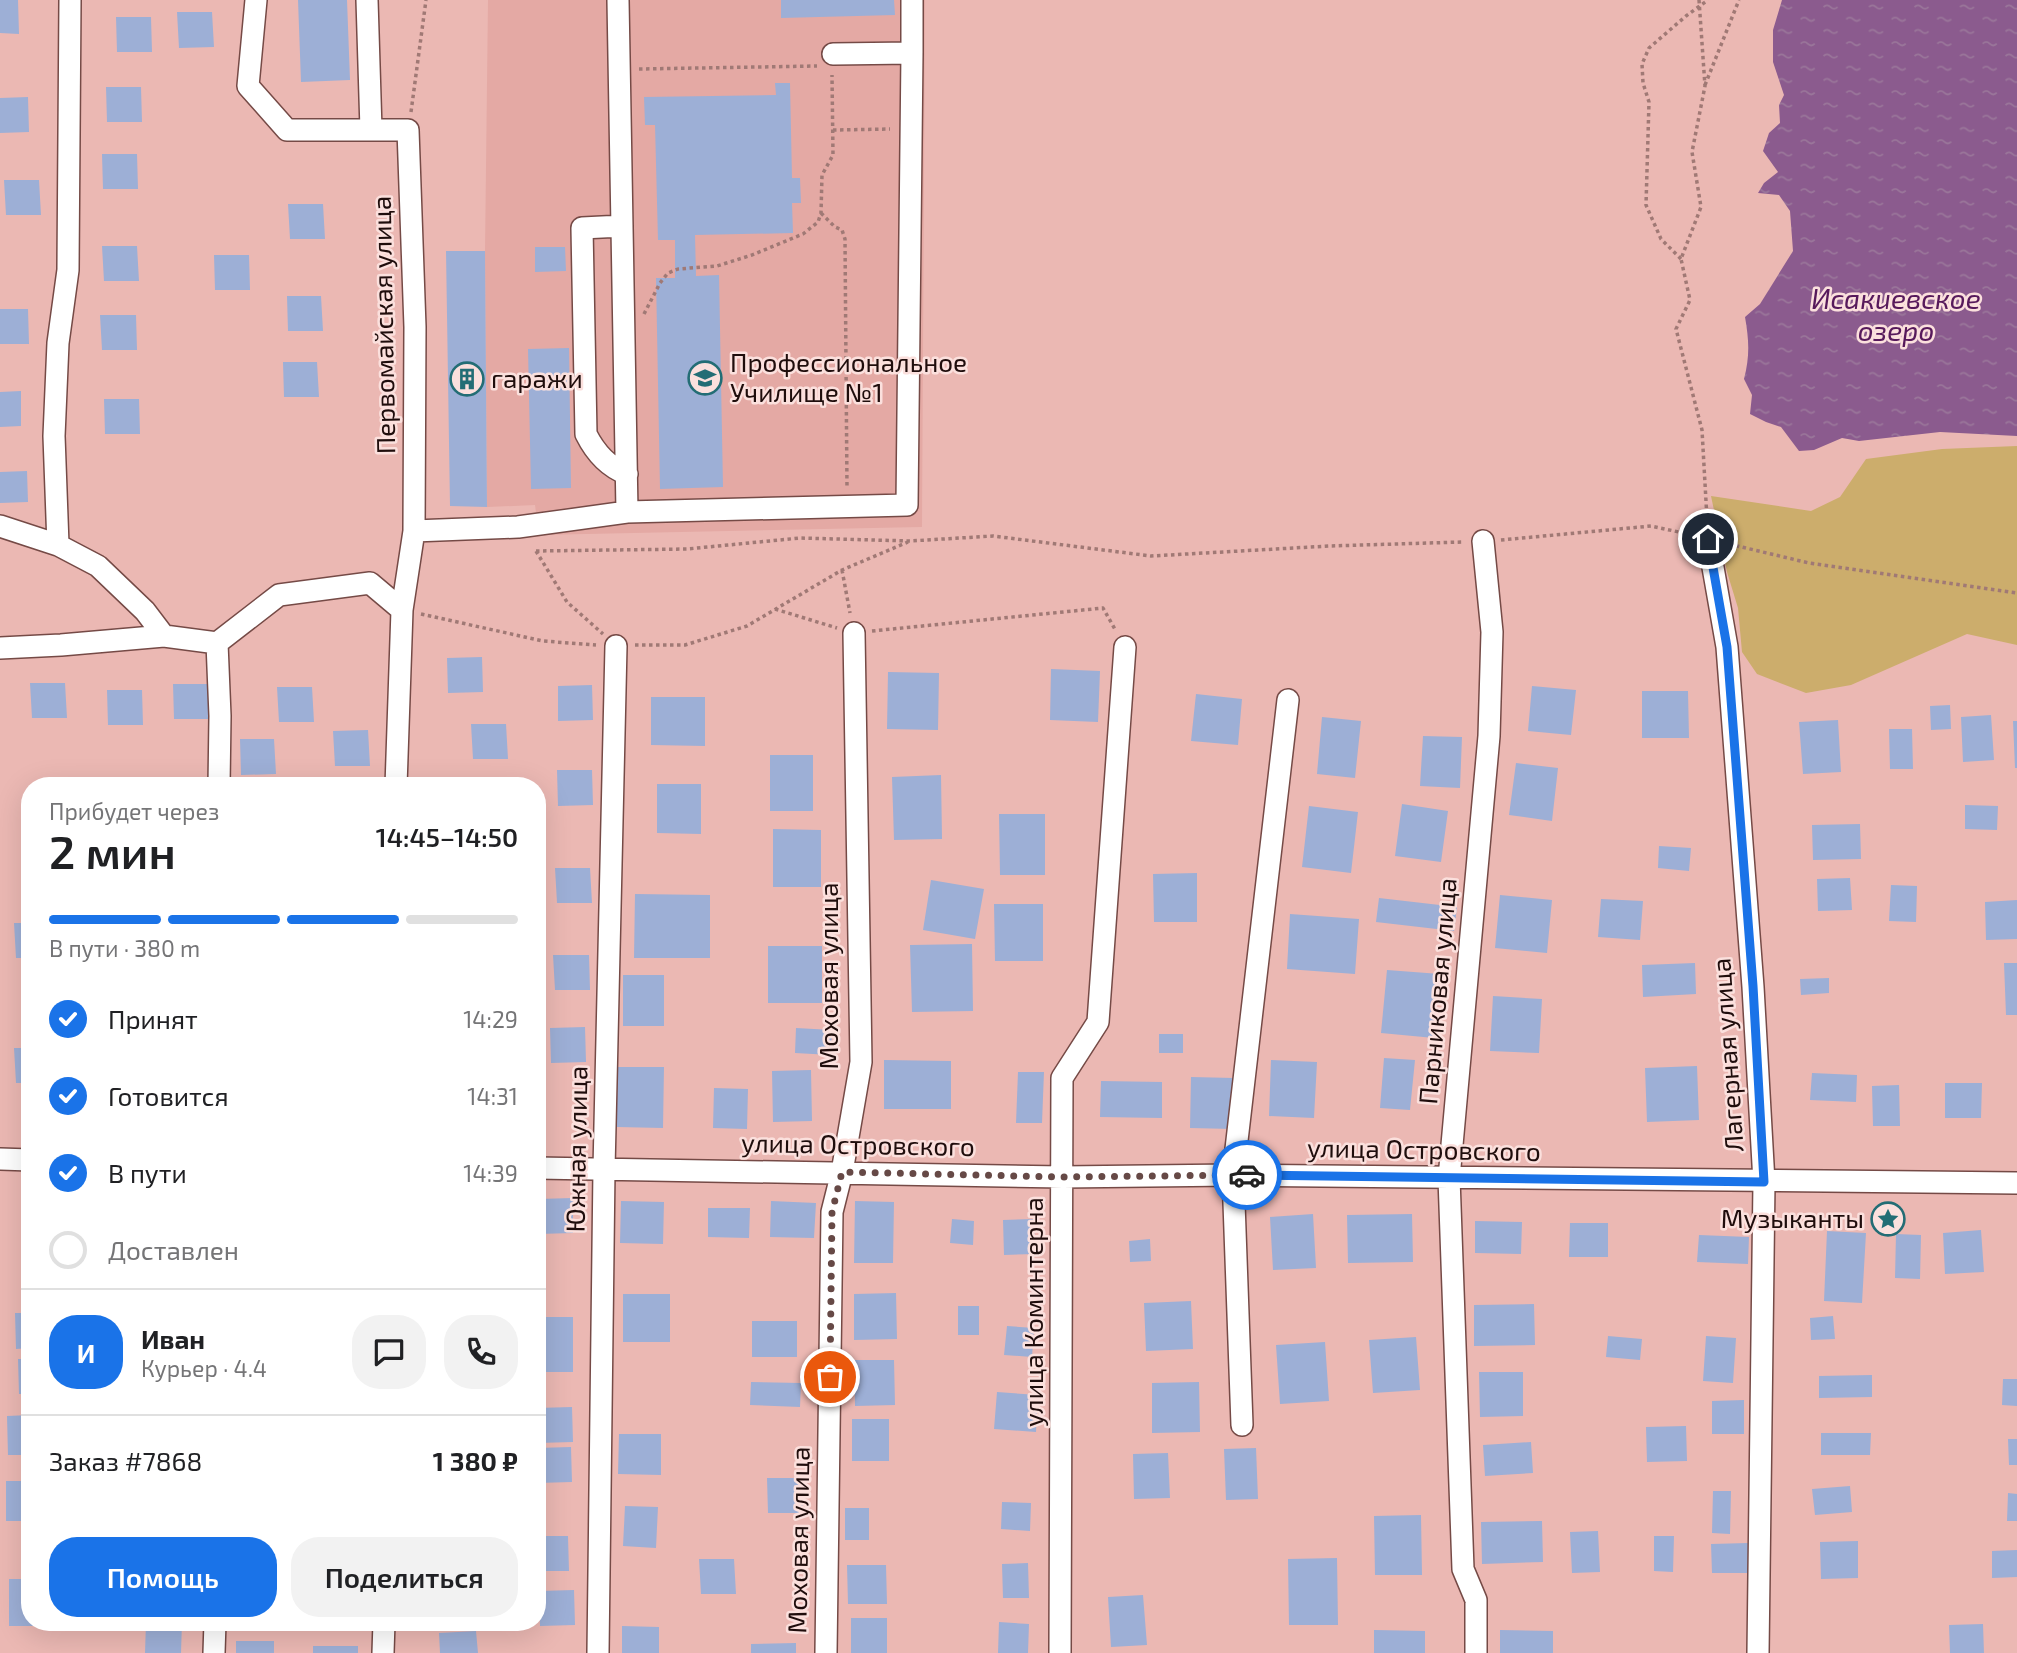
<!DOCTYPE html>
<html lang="ru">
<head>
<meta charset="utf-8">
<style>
  body { margin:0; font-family:"Exo 2",sans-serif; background:#f2f2f2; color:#202124; height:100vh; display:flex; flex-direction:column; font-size:26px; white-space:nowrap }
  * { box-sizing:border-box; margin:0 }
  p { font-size:23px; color:#757577 }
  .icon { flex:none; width:38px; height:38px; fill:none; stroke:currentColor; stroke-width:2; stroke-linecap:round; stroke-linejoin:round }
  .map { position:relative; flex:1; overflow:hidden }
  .side { position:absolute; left:21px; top:777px; width:525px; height:854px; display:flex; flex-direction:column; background:#fff; border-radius:28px; box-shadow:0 7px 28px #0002 }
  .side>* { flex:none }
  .pin { position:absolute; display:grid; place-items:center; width:60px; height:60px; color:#fff; margin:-30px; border:4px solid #fff; border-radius:50%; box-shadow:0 2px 7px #0007 }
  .courier { position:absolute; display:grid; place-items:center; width:70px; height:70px; margin:-35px; border:5px solid #1a73e8; border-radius:50%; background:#fff; color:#222; box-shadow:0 2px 9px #0007 }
  .overview em { font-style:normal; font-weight:600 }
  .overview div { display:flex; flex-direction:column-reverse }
  .overview { display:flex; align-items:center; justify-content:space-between; height:119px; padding:0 28px }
  h1 { font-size:46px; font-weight:600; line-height:52px }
  .bar { display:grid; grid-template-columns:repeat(4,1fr); gap:10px 7px; align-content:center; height:84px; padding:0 28px }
  .bar i { height:9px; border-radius:5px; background:#e0e0e0 }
  .bar .active { background:#1a73e8 }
  .bar p { grid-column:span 4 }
  .line { display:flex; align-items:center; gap:18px; padding:0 28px; border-top:2px solid #e0e0e0 }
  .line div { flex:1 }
  .round { display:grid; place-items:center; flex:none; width:74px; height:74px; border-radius:28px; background:#f2f2f2 }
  ol { padding:0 28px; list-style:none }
  li { display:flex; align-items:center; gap:21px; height:77px }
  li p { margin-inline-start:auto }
  li .icon { padding:7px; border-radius:50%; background:#1a73e8; color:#fff; stroke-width:4 }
  li:last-child { color:#757577 }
  li i { width:38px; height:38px; border:4px solid #e0e0e0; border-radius:50% }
  .primary-button { display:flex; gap:14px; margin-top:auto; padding:14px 28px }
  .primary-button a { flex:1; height:80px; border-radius:28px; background:#1a73e8; color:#fff; font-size:28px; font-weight:600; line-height:80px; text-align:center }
  .primary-button a+a { background:#f2f2f2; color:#202124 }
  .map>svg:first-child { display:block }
  .built { fill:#e4a9a4 }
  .green { fill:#ccad6c }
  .water { fill:url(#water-ripples) }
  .building { fill:#9dafd6 }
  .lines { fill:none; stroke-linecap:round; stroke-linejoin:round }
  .minor-casing { stroke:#754a46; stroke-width:24 }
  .path { stroke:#a07975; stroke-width:3.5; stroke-dasharray:3.5 3.5; stroke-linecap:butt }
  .minor { stroke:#fff; stroke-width:21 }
  .done { stroke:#664946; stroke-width:7; stroke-dasharray:0 12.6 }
  .route { stroke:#1a73e8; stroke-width:9 }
  .labels { text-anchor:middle; stroke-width:5; stroke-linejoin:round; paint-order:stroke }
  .street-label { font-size:26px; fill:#1f0d0c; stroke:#fbe0dd }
  .poi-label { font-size:26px; fill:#1f0d0c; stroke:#fbe0dd; text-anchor:start }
  .water-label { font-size:28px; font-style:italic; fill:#57195b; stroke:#fbe0dd }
</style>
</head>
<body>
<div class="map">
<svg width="2017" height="1653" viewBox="0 0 2017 1653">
  <defs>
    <pattern id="water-ripples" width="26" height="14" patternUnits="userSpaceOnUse" patternTransform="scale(1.75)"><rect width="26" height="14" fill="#8b5b8e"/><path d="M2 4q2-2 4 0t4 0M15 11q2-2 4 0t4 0" fill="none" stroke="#9a769a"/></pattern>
  </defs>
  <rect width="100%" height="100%" fill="#ebb8b3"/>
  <path class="built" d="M488 0H925L922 527 539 535 535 505 487 507 485 251Z"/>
  <path class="green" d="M2017 446V645L1967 634 1851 685 1806 693 1757 674 1742 652 1738 608 1727 572 1711 496 1811 511 1840 497 1866 459 1942 449Z"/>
  <path class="water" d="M1782 0H2017V436L1940 432 1859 441 1842 438 1814 450 1799 451 1781 427 1766 422 1750 414 1752 395 1744 379C1750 356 1749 340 1745 317L1760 304 1793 251 1790 211 1779 195 1758 193 1764 183 1778 172 1763 151 1769 133 1780 123 1779 105 1784 95 1773 62V30Z"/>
  <path class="building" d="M0 0H18L19 34 0 33Z
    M298 0H347L350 80 301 82Z
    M781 0H894L895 15 781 18Z
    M177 12H212L214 47 179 48Z
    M116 17H151L152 52H117Z
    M775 83H790L792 178H800L801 203H792L793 233 695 235 696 276 719 275 723 487 660 489 656 278H675V240H658L655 125H645L644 97 776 95Z
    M106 87H141L142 122H107Z
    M28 97 29 132 0 133V98Z
    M102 154H137L138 189H103Z
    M4 180H39L41 215H6Z
    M288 204H323L325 239H290Z
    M102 246H137L139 281H104Z
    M535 247H565L566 271 535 272Z
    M446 251H485L487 507 450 506Z
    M214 255H249L250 290H215Z
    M287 296H321L323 331H288Z
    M0 309H28L29 344H0Z
    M100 315H136L137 350H102Z
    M569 348 571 488 531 489 528 349Z
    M283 362H317L319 397H284Z
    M21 391V426L0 427V392Z
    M104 399H139L140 434H105Z
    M27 471 28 502 0 503V472Z
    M482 657 483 692 448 693 447 658Z
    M1051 669 1100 671 1098 722 1050 720Z
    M888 672 939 673 938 730 887 729Z
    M30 683H65L67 718H32Z
    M173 684H208L210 719H174Z
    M592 685 593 720 558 721V686Z
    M1532 686 1576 690 1571 735 1528 731Z
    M277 687H312L314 722H279Z
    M107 690H142L143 725H108Z
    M1642 691H1688L1689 738H1642Z
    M1196 694 1242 699 1238 745 1191 741Z
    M651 697H705V746L651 745Z
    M1950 705 1951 729 1931 730 1930 706Z
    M1991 715 1994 760 1963 762 1961 717Z
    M1322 717 1361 721 1355 778 1317 774Z
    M1838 720 1841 772 1803 774 1799 722Z
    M2013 721H2017V768H2015Z
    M471 724H506L508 759H473Z
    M1889 729H1912L1913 769H1890Z
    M368 730 370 766H335L333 731Z
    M1423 736 1462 737 1460 788 1420 786Z
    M240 739H274L276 774 241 775Z
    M770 755H813V811H770Z
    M1516 763 1558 768 1552 821 1509 815Z
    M557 770H592L593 805 558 806Z
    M941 775 942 839 894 840 892 777Z
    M465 778V786H431L430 779Z
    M657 784H701V834L657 833Z
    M22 799H30V834H24Z
    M1402 804 1448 811 1441 862 1395 856Z
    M1965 805 1998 806 1997 830 1965 829Z
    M1309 806 1358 812 1351 873 1302 867Z
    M999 814H1045V875H1000Z
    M1860 824 1861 859 1813 860 1812 825Z
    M773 829 821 830V887H773Z
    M1659 846 1691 848 1689 871 1658 868Z
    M555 868H590L592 903H557Z
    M1197 873V922H1154L1153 874Z
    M1850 878 1852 910 1818 911 1817 879Z
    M931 880 984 889 975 939 923 930Z
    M1891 885 1917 886 1916 922 1889 921Z
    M635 894 710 895V958H634Z
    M1500 895 1552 900 1547 953 1495 948Z
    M1379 898 1457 907 1454 931 1376 922Z
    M1601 899 1643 901 1640 940 1598 937Z
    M2017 900V939L1986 940 1985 902Z
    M994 904H1043V961H995Z
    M1290 914 1359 919 1355 974 1287 969Z
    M14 923H30V958H16Z
    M972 944 973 1011 912 1012 910 945Z
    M768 946H822V1003H768Z
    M553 955H589L590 990H555Z
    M1695 963 1696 994 1643 997 1642 965Z
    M2004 963H2017V1015H2006Z
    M1387 970 1440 974 1434 1038 1381 1033Z
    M623 975H664V1026H623Z
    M1829 978V993L1801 995 1800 979Z
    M1493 996 1542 999 1539 1053 1490 1051Z
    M585 1027 586 1062 551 1063 550 1028Z
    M796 1028 832 1030 831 1055 795 1053Z
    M1159 1034H1183V1053H1159Z
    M14 1048H30V1083H16Z
    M1384 1058 1415 1060 1410 1110 1380 1108Z
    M884 1060 951 1061V1109H884Z
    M1271 1060 1317 1062 1314 1118 1269 1116Z
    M1697 1066 1699 1120 1647 1122 1645 1068Z
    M617 1067H664L663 1128 617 1127Z
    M811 1070 812 1121 773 1122 772 1071Z
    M1018 1072H1044L1042 1123H1016Z
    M1812 1073 1857 1075 1856 1102 1810 1100Z
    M1191 1077 1234 1078 1233 1129 1190 1128Z
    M1101 1081 1162 1082V1118L1100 1117Z
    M1945 1083H1982L1981 1118H1945Z
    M1899 1085 1900 1126H1873L1872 1086Z
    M714 1088 748 1089 747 1129 713 1128Z
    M573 1198V1233L538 1234V1199Z
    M621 1201 664 1202 663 1244 620 1243Z
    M771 1201 816 1203 814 1238 770 1237Z
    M855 1201 894 1202 893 1263H854Z
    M708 1208H750L749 1238 708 1237Z
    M1313 1214 1316 1268 1273 1270 1270 1217Z
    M1412 1214 1413 1262 1348 1263 1347 1215Z
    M952 1219 974 1221 973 1245 950 1243Z
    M1034 1219 1035 1254 1004 1255 1003 1220Z
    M1475 1221 1522 1222 1521 1254 1475 1253Z
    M1570 1223H1608V1257H1569Z
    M1981 1230 1984 1272 1945 1274 1943 1233Z
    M1827 1231 1866 1233 1862 1303 1824 1301Z
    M1896 1234 1921 1235 1920 1279 1895 1278Z
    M1699 1235 1749 1237 1748 1264 1697 1262Z
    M1150 1239 1151 1261 1130 1262 1129 1241Z
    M896 1293 897 1339 854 1340V1294Z
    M623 1294H670V1342H623Z
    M1191 1301 1193 1349 1146 1351 1144 1303Z
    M1534 1304 1535 1345 1474 1346V1305Z
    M958 1306H979V1335H958Z
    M15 1313H30V1348L16 1349Z
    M1833 1316 1835 1339 1811 1340 1810 1318Z
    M538 1317H573V1372H538Z
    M752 1321H797V1357H752Z
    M1007 1326 1034 1328 1032 1357 1004 1355Z
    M1608 1336 1642 1339 1640 1360 1606 1357Z
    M1706 1336 1736 1338 1733 1383 1703 1381Z
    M1416 1337 1420 1390 1373 1393 1369 1340Z
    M1325 1342 1329 1401 1280 1404 1276 1345Z
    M18 1359H30V1394H19Z
    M854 1360H894L895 1405 855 1406Z
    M1479 1372H1523V1416L1480 1417Z
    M1872 1375V1397L1819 1398V1376Z
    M2003 1379H2017V1406L2002 1405Z
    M751 1382 801 1383 800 1407 750 1405Z
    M1199 1382 1200 1432 1152 1433V1383Z
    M997 1392 1038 1395 1036 1432 994 1429Z
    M1744 1400V1434H1712V1401Z
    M572 1407 573 1442 538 1443 537 1408Z
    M30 1415V1455H8L7 1416Z
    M852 1419H889V1461H852Z
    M1686 1426 1687 1461 1647 1462 1646 1427Z
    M1821 1433H1871L1870 1455H1821Z
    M619 1434H661V1475L618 1474Z
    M2008 1439H2017V1465H2009Z
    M1531 1442 1533 1473 1485 1476 1483 1445Z
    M571 1447 572 1482 537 1483V1448Z
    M1256 1448 1258 1499 1226 1500 1224 1449Z
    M1168 1453 1170 1498 1134 1499 1133 1454Z
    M767 1478H802L803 1513H768Z
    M6 1481H30V1521H6Z
    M1850 1486 1852 1512 1815 1515 1812 1489Z
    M1713 1491H1731L1730 1534 1712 1533Z
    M2008 1493 2017 1494V1521H2007Z
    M1002 1502 1031 1503 1030 1531 1001 1529Z
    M625 1506 658 1507 656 1548 623 1546Z
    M845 1508H869V1540H845Z
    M1421 1515 1422 1575H1375L1374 1516Z
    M1542 1521 1543 1562 1482 1564 1481 1522Z
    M1598 1531 1600 1572 1572 1573 1570 1532Z
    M537 1536H568L569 1571H537Z
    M1654 1536H1674L1673 1572 1654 1571Z
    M1858 1541V1578L1821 1579 1820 1542Z
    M1748 1543 1749 1573H1712L1711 1544Z
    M2017 1550V1577L1992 1578V1551Z
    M1337 1558 1338 1625H1289L1288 1559Z
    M699 1559H734L736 1594H701Z
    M1028 1563 1029 1598H1003L1002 1564Z
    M847 1565H886L887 1604H848Z
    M9 1579H30V1622H63V1626H9Z
    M574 1590 575 1625 540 1626 539 1591Z
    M1143 1595 1147 1645 1111 1647 1108 1597Z
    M851 1618H887V1653H851Z
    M146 1622H182L181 1653H145Z
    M999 1622 1029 1624 1028 1653H998Z
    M1983 1624 1984 1653H1950L1949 1625Z
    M622 1626 659 1627V1653H622Z
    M1374 1630 1425 1631V1653H1374Z
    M1500 1630 1553 1631V1653H1500Z
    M476 1631 478 1653H440L439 1633Z
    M236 1641H274V1653H236Z
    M796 1643V1653H751V1644Z
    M313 1646H358V1653H313Z"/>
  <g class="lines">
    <defs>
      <path id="minor" d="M70 0 68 270 58 343 54 436 58 545 98 566 145 611 164 636
        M256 0 248 86 287 130H408L415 327 414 531 402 610 396 786
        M367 0 371 130
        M618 0 627 512
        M912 0V53
        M622 226 582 228 586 434C595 452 608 467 627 474
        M0 526 58 545
        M414 531 518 527 627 512 907 505 912 53 833 54
        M1708 539 1727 647 1753 987 1764 1182 1758 1653
        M217 643 220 716 219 786
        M0 648 61 645 164 636 217 643 279 595 370 583 402 610
        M0 1159 30 1160
        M537 1168 1063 1177 1233 1175 2017 1183
        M1242 1425 1233 1175 1288 700
        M214 1653 215 1622
        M383 1653 384 1622
        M598 1653 604 1169 616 646
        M826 1653 832 1212 842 1172 861 1062 854 633
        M1060 1653 1062 1078 1098 1022 1125 647
        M1476 1653V1600L1463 1569 1449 1178 1489 736 1492 632 1483 541"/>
    </defs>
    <use href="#minor" class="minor-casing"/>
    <path class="path" d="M1699 0 1705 86 1692 152 1701 207 1681 259 1690 300 1676 329 1702 430 1707 519
      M639 69 817 66
      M1705 85 1739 0
      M411 112 426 0
      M833 130 890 129
      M821 213 835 227 842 230 845 239 847 488
      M1681 259 1661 239 1646 205 1649 102 1643 83 1642 64 1649 48 1686 16 1708 0
      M644 314 660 283 668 273 678 269 717 266 752 255 803 234 818 222 821 213 822 175 833 155 832 75
      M1501 540 1651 526 1688 534
      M1729 544 1809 563 2017 593
      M536 551 687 549 800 538 910 541 993 536 1151 556 1329 546 1462 542
      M536 551 567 602 603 634
      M842 570 850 613
      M775 609 837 628
      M421 614 543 641 596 645
      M872 631 1103 608 1116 631
      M635 645H685L747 626 842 570 908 542"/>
    <use href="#minor" class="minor"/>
  </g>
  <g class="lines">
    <path class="done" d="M830 1377 832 1212 842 1172 1063 1177 1247 1175"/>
    <path class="route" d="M1247 1175 1764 1182 1753 986 1727 647 1708 539"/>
  </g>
  <defs>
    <symbol id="university-ring" viewBox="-11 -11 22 22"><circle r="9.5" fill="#fbe0dd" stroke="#236d75" stroke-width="1.5"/><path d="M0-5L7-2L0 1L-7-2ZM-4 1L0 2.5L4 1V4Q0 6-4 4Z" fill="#236d75"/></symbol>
    <symbol id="building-ring" viewBox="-11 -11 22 22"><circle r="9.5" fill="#fbe0dd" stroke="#236d75" stroke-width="1.5"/><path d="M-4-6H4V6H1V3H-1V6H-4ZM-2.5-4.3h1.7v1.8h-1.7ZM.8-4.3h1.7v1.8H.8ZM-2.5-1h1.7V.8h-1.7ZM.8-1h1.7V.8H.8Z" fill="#236d75"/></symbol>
    <symbol id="sight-ring" viewBox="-11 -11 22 22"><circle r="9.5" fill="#fbe0dd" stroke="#236d75" stroke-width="1.5"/><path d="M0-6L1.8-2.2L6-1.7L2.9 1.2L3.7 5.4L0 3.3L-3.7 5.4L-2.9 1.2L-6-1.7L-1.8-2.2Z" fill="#236d75"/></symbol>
  </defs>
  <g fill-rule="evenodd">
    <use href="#university-ring" x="686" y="359" width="38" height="38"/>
    <use href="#building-ring" x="448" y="360" width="38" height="38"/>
    <use href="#sight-ring" x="1869" y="1200" width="38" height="38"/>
  </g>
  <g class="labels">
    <g class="street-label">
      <text transform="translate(384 325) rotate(-91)" y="9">Первомайская улица</text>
      <text transform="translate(829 976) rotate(-90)" y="9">Моховая улица</text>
      <text transform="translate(1438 991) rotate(-85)" y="9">Парниковая улица</text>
      <text transform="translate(1728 1055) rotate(-94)" y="9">Лагерная улица</text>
      <text transform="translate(858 1145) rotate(1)" y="9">улица Островского</text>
      <text transform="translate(577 1149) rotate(-89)" y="9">Южная улица</text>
      <text transform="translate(1424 1150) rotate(1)" y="9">улица Островского</text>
      <text transform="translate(1034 1312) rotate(-90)" y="9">улица Коминтерна</text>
      <text transform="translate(799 1540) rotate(-89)" y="9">Моховая улица</text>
    </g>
    <g class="poi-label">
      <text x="730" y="372">Профессиональное<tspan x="730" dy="30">Училище №1</tspan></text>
      <text x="491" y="388">гаражи</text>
      <text x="1864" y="1228" text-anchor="end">Музыканты</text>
    </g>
    <g class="water-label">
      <text x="1896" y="309">Исакиевское<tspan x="1896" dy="32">озеро</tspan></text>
    </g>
  </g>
</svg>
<div class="pin" style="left:830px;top:1377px;background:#ea580c"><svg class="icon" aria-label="bag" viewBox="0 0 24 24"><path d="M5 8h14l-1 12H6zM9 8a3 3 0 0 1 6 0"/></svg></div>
<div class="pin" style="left:1708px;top:539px;background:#1f2937"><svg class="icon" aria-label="home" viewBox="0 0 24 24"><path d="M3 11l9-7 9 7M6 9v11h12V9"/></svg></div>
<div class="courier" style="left:1247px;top:1175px"><svg class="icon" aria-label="car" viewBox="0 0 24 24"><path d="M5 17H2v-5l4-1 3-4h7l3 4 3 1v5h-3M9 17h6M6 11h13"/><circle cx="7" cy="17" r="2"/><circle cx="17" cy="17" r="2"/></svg></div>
<section class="side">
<div class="overview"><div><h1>2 мин</h1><p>Прибудет через</p></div><em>14:45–14:50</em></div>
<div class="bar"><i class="active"></i><i class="active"></i><i class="active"></i><i></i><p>В пути · 380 m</p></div>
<ol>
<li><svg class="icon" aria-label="check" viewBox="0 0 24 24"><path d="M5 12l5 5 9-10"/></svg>Принят<p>14:29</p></li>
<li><svg class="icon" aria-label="check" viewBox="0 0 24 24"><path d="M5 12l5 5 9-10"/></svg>Готовится<p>14:31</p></li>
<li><svg class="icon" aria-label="check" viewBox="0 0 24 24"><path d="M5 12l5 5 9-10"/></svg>В пути<p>14:39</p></li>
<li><i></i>Доставлен</li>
</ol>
<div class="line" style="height:126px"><b class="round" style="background:#1a73e8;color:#fff">И</b><div><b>Иван</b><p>Курьер · 4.4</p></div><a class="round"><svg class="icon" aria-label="chat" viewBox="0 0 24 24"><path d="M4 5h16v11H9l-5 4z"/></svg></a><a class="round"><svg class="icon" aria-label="phone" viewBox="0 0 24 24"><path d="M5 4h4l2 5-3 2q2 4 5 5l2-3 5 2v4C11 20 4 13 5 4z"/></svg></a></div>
<div class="line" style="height:91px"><div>Заказ #7868</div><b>1 380 ₽</b></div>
<div class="primary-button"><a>Помощь</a><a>Поделиться</a></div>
</section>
</div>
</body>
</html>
